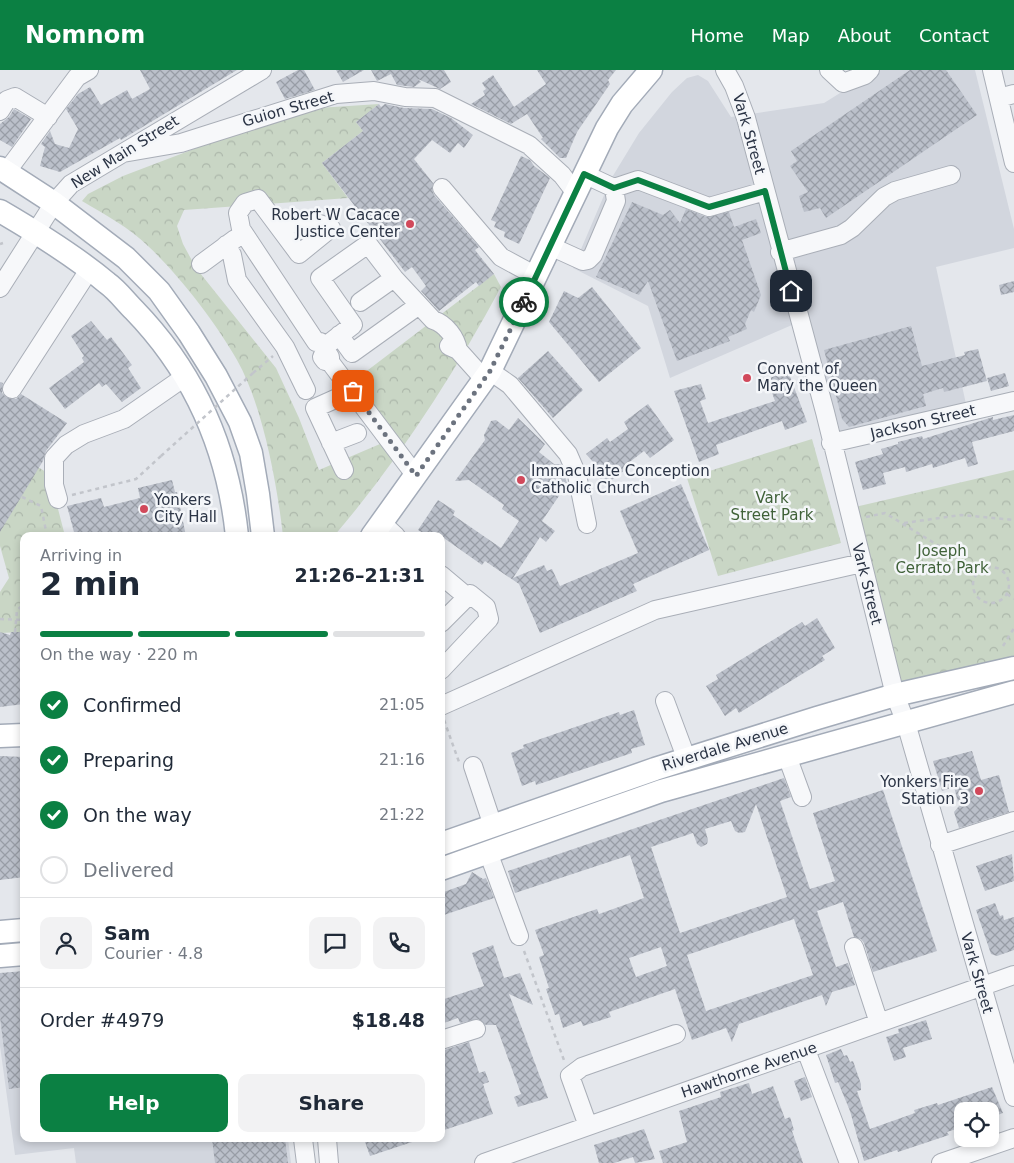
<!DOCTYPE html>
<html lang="en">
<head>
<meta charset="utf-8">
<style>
  body { margin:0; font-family:"DejaVu Sans",sans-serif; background:#f2f2f3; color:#1f2937; height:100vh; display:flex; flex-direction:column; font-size:19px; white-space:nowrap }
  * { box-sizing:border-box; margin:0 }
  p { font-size:16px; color:#747a83 }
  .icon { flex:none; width:28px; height:28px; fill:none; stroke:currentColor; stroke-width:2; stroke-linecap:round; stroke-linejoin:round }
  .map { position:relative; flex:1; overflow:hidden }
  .drawer { position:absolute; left:20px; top:462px; width:425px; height:610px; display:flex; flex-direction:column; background:#fff; border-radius:10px; box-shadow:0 2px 8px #0003 }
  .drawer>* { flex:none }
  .tools { position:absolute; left:954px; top:1032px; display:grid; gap:10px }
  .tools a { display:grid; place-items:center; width:45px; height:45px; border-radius:10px; background:#fff; box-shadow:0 2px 8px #0003; font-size:25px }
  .pin { position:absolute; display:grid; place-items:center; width:42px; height:42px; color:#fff; margin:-21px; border-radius:10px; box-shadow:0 2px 8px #0006 }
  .courier { position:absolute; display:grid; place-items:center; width:50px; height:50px; margin:-25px; border:4px solid #0b8043; border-radius:50%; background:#fff; color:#222; box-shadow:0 1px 6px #0007 }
  .summary em { font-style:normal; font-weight:700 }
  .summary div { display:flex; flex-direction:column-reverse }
  .summary { display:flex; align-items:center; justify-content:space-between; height:85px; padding:0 20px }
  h1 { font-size:32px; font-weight:700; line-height:38px }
  .bar { display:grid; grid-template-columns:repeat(4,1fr); gap:8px 5px; align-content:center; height:60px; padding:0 20px }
  .bar i { height:6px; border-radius:4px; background:#e0e1e3 }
  .bar .active { background:#0b8043 }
  .bar p { grid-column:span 4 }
  .line { display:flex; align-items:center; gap:12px; padding:0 20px; border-top:1px solid #e0e1e3 }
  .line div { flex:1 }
  .round { display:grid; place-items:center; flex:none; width:52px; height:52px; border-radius:10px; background:#f2f2f3 }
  ol { padding:0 20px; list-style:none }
  li { display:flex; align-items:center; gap:15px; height:55px }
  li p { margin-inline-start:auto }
  li .icon { padding:5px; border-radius:50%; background:#0b8043; color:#fff; stroke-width:4 }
  li:last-child { color:#747a83 }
  li i { width:28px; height:28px; border:2px solid #e0e1e3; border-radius:50% }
  .button { display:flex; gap:10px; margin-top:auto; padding:10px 20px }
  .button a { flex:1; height:58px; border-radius:10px; background:#0b8043; color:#fff; font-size:20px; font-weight:700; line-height:58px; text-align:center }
  .button a+a { background:#f2f2f3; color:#1f2937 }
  header { display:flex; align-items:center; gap:30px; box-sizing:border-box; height:70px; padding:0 25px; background:#0b8043; color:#fff }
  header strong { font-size:24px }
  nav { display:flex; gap:28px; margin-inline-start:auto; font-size:18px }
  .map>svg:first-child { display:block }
  .built { fill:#d2d6de }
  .park { fill:url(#park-crowns) }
  .building { fill:url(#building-cross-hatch); fill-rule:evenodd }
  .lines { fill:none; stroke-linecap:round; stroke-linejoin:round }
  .minor-casing { stroke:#a9aeb7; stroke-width:20 }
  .major-casing { stroke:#a3abb8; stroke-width:25 }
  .path { stroke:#c2c5cb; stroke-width:2.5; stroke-dasharray:4 4; stroke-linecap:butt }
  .minor { stroke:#f7f8fa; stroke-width:18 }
  .major { stroke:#fff; stroke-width:22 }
  .path-bridge { stroke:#c2c5cb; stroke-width:2.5; stroke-dasharray:4 4; stroke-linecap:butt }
  .done { stroke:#6c737f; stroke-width:5; stroke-dasharray:0 9 }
  .route { stroke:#0b8043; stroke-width:6 }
  .poi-dot { fill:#d1495b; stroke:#f4f6f9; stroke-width:2 }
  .labels { text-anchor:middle; stroke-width:5; stroke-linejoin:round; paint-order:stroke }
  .street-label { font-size:15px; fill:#2b3445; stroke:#f4f6f9 }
  .poi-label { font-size:15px; fill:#2b3445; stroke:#f4f6f9; text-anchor:start }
  .park-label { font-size:15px; fill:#3f6138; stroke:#f4f6f9 }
</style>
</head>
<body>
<header>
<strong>Nomnom</strong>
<nav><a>Home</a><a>Map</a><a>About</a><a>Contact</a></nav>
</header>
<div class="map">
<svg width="1014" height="1093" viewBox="0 0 1014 1093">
  <defs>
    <pattern id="park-crowns" width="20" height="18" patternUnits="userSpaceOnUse" patternTransform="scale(1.25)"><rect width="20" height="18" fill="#c9d6c5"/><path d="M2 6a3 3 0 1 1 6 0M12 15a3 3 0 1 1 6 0" fill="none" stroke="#adb8ab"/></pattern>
    <pattern id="building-cross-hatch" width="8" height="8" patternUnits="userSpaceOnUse" patternTransform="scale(1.25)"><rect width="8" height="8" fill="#bbc0ca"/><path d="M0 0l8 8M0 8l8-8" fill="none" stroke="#989da6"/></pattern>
  </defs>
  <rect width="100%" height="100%" fill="#e4e7ec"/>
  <path class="built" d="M877 0H975L1014 159V178L936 197 966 334 841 364 808 248 670 308 648 236 573 198 611 109 639 63 672 22 687 8 698 5 708 11 731 47 824 33Z
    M24 947V1069H288L291 1093H76L74 1078 15 1085 0 976V949Z"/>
  <path class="park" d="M379 34 356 52 363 61 322 93 348 128 184 140 177 156 183 174 196 198 276 298 299 348 319 400 380 374 351 313 494 204 501 217C454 304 399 390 334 466H283C277 414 263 336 237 290 216 253 179 205 148 176 130 158 104 144 82 131L88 124 123 106 228 66 318 38Z
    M812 369 841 473 718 506 687 408Z
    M38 397 49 404 65 466H24V562L0 563V522L9 508 0 476V460Z
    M1014 400V594L903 623 855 437Z"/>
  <path class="building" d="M140 0H237L121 70 120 68 60 102 40 96 45 77 41 74 50 61 55 74 69 78 78 59 66 39 78 24 90 17 101 35 127 20 132 29 150 19Z
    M298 0H304L315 20 285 29 276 12Z
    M336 0H364L343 12Z
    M371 0H444L451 12 440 19 418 9 421 12 414 17 406 16 397 15 391 4 377 11Z
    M537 0H616L608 10 610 14 577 62 566 88H560L541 69 543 68 527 44 511 54 471 34 485 25 483 21 486 19 482 13 493 5 514 37 546 14Z
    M910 0H946L977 45 826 148 820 138 804 142 799 126 808 122 790 96 797 91 791 81Z
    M379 34 381 37 385 34 404 38 432 39 451 48 473 65 464 78 458 73 450 83 432 70 414 89 433 113 432 119 434 125 479 177 475 180 494 204 479 216 476 212 439 241 421 221 426 216 412 197 405 202 322 93 363 61 356 52Z
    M14 39 31 49 12 77 0 70V54L9 47Z
    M521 86 530 90 534 96 550 108 519 174 504 167 505 162 494 157 496 152 491 150Z
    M632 132 663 145 670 140 680 153 686 139 706 147 729 142 734 157 756 149 761 163 742 170 761 225 754 242 751 240 745 254 747 259 728 267 730 271 677 291 648 211 639 225 596 207Z
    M1014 211V222L1001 225 999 215Z
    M592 217 641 278 599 312 549 252 564 221 578 228Z
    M91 251 107 270 111 267 132 295 128 298 141 318 122 332 106 314 102 317 99 313 65 339 49 318 84 292 82 288 84 286 71 266Z
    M911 256 922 296 965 285 964 282 978 279 987 311 944 322 943 318 923 324 926 336 849 357 842 349 824 280Z
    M548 281 583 320 553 348 518 308Z
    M788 301 807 352 785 360 782 351 716 375 719 384 699 392 674 321 701 314 706 329 700 331 708 353 775 331 767 309Z
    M1005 303 1009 316 991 321 987 308Z
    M0 312 3 313 2 323 7 328 16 329 21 324 67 353 46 381 43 391 0 462Z
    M648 334 674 370 650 388 644 381 627 394 629 397 605 415 598 406 602 402 586 384 607 368 610 372 628 359 624 352Z
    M1014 345V361L972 372 978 394 968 397 965 388 936 397 933 398 932 394 906 402 905 397 883 403 886 414 863 420 855 392 883 384 881 379 898 374V372L922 366 923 369 993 347V350Z
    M518 348 545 374 539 382 554 394H561L569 420H563L542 451 555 461 546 472 540 467 513 508 544 495 547 501 552 499 560 516 638 483 620 441 681 414 709 480 633 514 637 521 540 563 519 514 485 491 482 495 441 466H428L418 460 438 430 455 441 453 445 501 478 519 451 502 439 504 435 469 410 455 411 485 370 484 365 491 351 496 350 509 360Z
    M172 410 175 422H177L186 466H75L67 436 101 428 104 437 140 428 138 418Z
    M817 548 835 578 822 586 825 590 739 643 736 638 725 646 706 616 718 609 716 605 802 552 805 556Z
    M0 562 10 565 11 562H23L24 634 0 637Z
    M634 640 645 675 631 679 632 683 536 715 535 711 522 716 511 683 524 678 523 675 619 642 620 645Z
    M972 681 981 710 999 705 1009 742 959 758 954 742 959 736 954 717 942 721 933 691Z
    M0 686 24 687V807L0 810Z
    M784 708 791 727 780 731 810 819 835 811 813 743 883 720 937 881 873 902 864 873 861 869 854 867 843 832 817 841 836 897 848 893 855 915 832 922 826 936 822 925 739 954 732 972 726 958 692 970 675 919 609 942 611 947 583 956 581 951 563 958 559 944 555 945 546 919 549 918 539 887 544 885 535 860 597 839 599 844 644 828 630 785 515 823 508 801ZM756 734 787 827 680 863 651 777 693 763 697 774 701 777 707 774 708 770 705 759 731 751 735 761 739 763 745 762ZM794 849 813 905 706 941 687 885ZM661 877 667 896 636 907 629 888Z
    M1012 784 1014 811 985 821 976 796Z
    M472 802 483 809 486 808 494 828 441 846V823L466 814Z
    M995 833 1000 846 1003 845 1004 850 1014 847V880L997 886 991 884 976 840Z
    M493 875 504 908 520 903 533 935 509 924 548 1028 518 1037 514 1027 521 1024 496 955H486L478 949 460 953 458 948 441 954V930L484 916 472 883Z
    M24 901V1017L9 1019 0 947V903Z
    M926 950 932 969 903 978 906 987 894 991 886 967 899 963 898 959Z
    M469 972 479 1003 485 1001 489 1012 483 1014 493 1044 441 1061V981Z
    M841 979 844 986 847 985 850 992 853 991 861 1014V1020L857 1021 870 1059 915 1043 914 1040 924 1037 937 1033 938 1035 992 1017 1003 1043 990 1048V1041H962V1057L947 1062 949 1065 898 1082 897 1080 864 1091 850 1041 838 1012 835 1013 826 985Z
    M805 1007 812 1027 801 1031 794 1011Z
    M749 1013 752 1024 773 1016 785 1049 790 1047 794 1060 792 1061 803 1093H663L659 1081 687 1072 679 1041 721 1027 720 1022Z
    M644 1059 655 1089 635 1093 633 1087 614 1093H599L594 1075Z
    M212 1069H285L288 1093H215Z
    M364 1069H414L415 1071 370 1086Z"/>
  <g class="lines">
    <defs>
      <path id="minor" d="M725 0 734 16 746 48 825 342 895 625 906 653 1014 1027
        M829 0 843 13 865 5 870 0
        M992 0 1014 93
        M999 28 1014 24
        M0 41 7 30 15 27 48 47
        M123 83 181 73 336 24 374 21 405 27 435 28 529 75 562 105 575 122
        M7 101 77 7 89 0
        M584 104 614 118 638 110 709 137 765 121
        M442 118 501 187 536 206
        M279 156 311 151 331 158 299 184 258 129 245 133 238 143 241 159 316 272H320L330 287V292
        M226 175 232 185 237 210 285 277 306 320
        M550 176 583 191 588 190 593 185 616 131 614 118
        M780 182 841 165 852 158 884 127 895 121 951 105
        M201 194 235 169
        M0 218 54 133 71 114 262 0
        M360 232 394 208
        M339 265 352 283 419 235
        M449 276 458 280 484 309
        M323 278 353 255 320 208 368 174 394 208 433 250C446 254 456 268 458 280
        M322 287 325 291 330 292 416 406
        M490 301 510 315 568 384 577 405 587 454
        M12 319 89 200
        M331 373 357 363
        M831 373 1014 331
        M344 400 315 338 353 321
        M58 429 54 415V388L66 375 84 364 124 349 186 306
        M382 453 396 466
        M441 505 466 526
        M441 553 470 524 486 537 489 549 441 600
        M665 631 687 690
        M441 636 655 540 862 493
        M787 686 802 727
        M473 696 493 756
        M940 775 1014 751
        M488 782 519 866
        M854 877 879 953
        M441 970 476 959
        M806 980 849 1093
        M588 1056 570 1006 582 997 676 964
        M303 1069 306 1093
        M327 1069 329 1093
        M484 1093 1014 905
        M941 1093 1014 1068"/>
      <path id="major" d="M0 98 54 133 126 188 159 221 189 263 216 306 240 352 251 383 258 424 263 466
        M0 141C36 162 75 186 107 213 117 220 125 231 134 240 195 303 228 379 237 466
        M372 466 490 301 607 58 622 34 651 0
        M0 666 24 665
        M441 774 655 699 817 648 895 625 1014 598
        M441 799 661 721 1014 622
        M0 862 24 860
        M0 886 24 884"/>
    </defs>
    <use href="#minor" class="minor-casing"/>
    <use href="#major" class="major-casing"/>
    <path class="path" d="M0 174 3 173
      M253 303 273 286
      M72 425 136 409 161 386
      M22 427 41 436 47 466
      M866 447 885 443 980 501
      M904 453 961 445 1014 450
      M973 515a18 18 0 1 1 36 0a18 18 0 1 1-36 0Z
      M1007 524 1014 529
      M0 549 24 550
      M15 562 17 540 24 534
      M1003 576 1014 558
      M444 650 459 692
      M524 881 565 993"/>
    <use href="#minor" class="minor"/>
    <use href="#major" class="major"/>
    <path class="path-bridge" d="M161 386 253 303"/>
  </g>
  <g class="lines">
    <path class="done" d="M353 321 416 406 490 301 524 232"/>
    <path class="route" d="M524 232 584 104 614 118 638 110 709 137 765 121 791 221"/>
  </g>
  <g class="poi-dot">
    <circle cx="410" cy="154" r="5"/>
    <circle cx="747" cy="308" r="5"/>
    <circle cx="521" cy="410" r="5"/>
    <circle cx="144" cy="439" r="5"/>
    <circle cx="979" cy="721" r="5"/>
  </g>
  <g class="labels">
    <g class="street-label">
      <text transform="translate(288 39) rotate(-16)" y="5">Guion Street</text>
      <text transform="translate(749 64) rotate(74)" y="5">Vark Street</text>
      <text transform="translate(125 82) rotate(-32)" y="5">New Main Street</text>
      <text transform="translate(923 352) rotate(-13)" y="5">Jackson Street</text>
      <text transform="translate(867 514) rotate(76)" y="5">Vark Street</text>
      <text transform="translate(725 677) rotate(-17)" y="5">Riverdale Avenue</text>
      <text transform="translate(977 903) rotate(74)" y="5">Vark Street</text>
      <text transform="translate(749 1000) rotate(-19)" y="5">Hawthorne Avenue</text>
    </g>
    <g class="poi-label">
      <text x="400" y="150" text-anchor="end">Robert W Cacace<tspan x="400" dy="17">Justice Center</tspan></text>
      <text x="757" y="304">Convent of<tspan x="757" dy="17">Mary the Queen</tspan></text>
      <text x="531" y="406">Immaculate Conception<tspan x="531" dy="17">Catholic Church</tspan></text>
      <text x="154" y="435">Yonkers<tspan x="154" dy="17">City Hall</tspan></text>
      <text x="969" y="717" text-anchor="end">Yonkers Fire<tspan x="969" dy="17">Station 3</tspan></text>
    </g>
    <g class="park-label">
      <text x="772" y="433">Vark<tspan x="772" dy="17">Street Park</tspan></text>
      <text x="942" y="486">Joseph<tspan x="942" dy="17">Cerrato Park</tspan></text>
    </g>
  </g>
</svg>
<div class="tools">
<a><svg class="icon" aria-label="locate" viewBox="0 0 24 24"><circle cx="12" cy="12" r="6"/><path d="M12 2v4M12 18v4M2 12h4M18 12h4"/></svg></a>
</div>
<div class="pin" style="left:353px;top:321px;background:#ea580c"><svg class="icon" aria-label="bag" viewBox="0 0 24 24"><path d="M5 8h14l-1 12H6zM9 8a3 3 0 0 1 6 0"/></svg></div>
<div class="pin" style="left:791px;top:221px;background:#1f2937"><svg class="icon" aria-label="home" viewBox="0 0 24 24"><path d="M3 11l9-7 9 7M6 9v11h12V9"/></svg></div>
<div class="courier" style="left:524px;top:232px"><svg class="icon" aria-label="bike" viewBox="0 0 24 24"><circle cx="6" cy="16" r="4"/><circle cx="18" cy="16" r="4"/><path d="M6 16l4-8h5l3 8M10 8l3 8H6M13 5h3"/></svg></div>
<section class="drawer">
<div class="summary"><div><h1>2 min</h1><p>Arriving in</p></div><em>21:26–21:31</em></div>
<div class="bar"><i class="active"></i><i class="active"></i><i class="active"></i><i></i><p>On the way · 220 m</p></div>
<ol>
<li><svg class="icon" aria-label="check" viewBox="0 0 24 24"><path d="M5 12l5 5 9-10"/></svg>Confirmed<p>21:05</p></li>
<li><svg class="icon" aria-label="check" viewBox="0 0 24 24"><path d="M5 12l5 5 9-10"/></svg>Preparing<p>21:16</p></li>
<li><svg class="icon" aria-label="check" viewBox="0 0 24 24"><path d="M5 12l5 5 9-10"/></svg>On the way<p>21:22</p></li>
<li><i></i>Delivered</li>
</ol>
<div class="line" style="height:90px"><a class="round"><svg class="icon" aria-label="person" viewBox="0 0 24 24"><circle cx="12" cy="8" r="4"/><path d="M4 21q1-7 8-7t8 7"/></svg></a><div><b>Sam</b><p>Courier · 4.8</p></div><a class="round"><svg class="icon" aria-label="chat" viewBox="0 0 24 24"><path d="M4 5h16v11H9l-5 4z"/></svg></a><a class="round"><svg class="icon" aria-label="phone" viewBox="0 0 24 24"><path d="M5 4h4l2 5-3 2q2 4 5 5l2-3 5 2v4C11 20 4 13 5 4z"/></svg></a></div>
<div class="line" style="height:65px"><div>Order #4979</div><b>$18.48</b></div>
<div class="button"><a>Help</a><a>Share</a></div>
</section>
</div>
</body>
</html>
